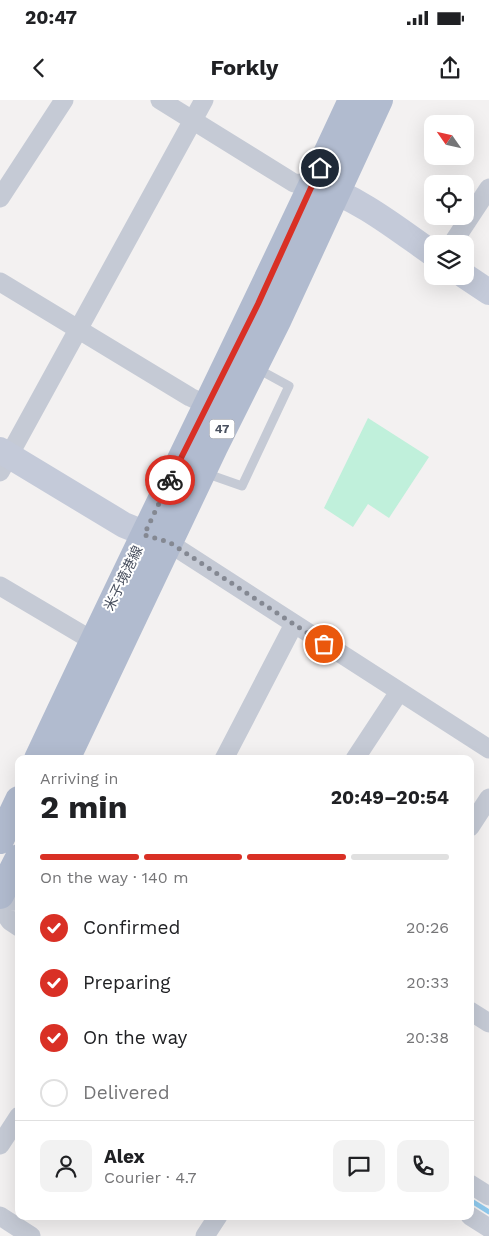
<!DOCTYPE html>
<html lang="en">
<head>
<meta charset="utf-8">
<style>
  body { margin:0; font-family:"Work Sans","Noto Sans JP",sans-serif; background:#f2f2f2; color:#202124; height:100vh; display:flex; flex-direction:column; font-size:19px; white-space:nowrap }
  * { box-sizing:border-box; margin:0 }
  p { font-size:16px; color:#757577 }
  .icon { flex:none; width:28px; height:28px; fill:none; stroke:currentColor; stroke-width:2; stroke-linecap:round; stroke-linejoin:round }
  .map { position:relative; flex:1; overflow:hidden }
  .side { position:absolute; left:15px; top:655px; width:459px; height:465px; display:flex; flex-direction:column; background:#fff; border-radius:10px; box-shadow:0 5px 20px #0002 }
  .side>* { flex:none }
  .needle { width:32px; rotate:304deg }
  .controls { position:absolute; left:424px; top:15px; display:grid; gap:10px }
  .controls a { display:grid; place-items:center; width:50px; height:50px; border-radius:10px; background:#fff; box-shadow:0 5px 20px #0002; font-size:25px }
  .pin { position:absolute; display:grid; place-items:center; width:42px; height:42px; color:#fff; margin:-21px; border:2px solid #fff; border-radius:50%; box-shadow:0 1px 5px #0007 }
  .courier { position:absolute; display:grid; place-items:center; width:50px; height:50px; margin:-25px; border:4px solid #d93025; border-radius:50%; background:#fff; color:#222; box-shadow:0 1px 6px #0007 }
  .overview em { font-style:normal; font-weight:700 }
  .overview div { display:flex; flex-direction:column-reverse }
  .overview { display:flex; align-items:center; justify-content:space-between; height:85px; padding:0 25px }
  h1 { font-size:32px; font-weight:700; line-height:38px }
  .bar { display:grid; grid-template-columns:repeat(4,1fr); gap:8px 5px; align-content:center; height:60px; padding:0 25px }
  .bar i { height:6px; border-radius:4px; background:#e0e0e0 }
  .bar .selected { background:#d93025 }
  .bar p { grid-column:span 4 }
  .line { display:flex; align-items:center; gap:12px; padding:0 25px; border-top:1px solid #e0e0e0 }
  .line div { flex:1 }
  .round { display:grid; place-items:center; flex:none; width:52px; height:52px; border-radius:10px; background:#f2f2f2 }
  ol { padding:0 25px; list-style:none }
  li { display:flex; align-items:center; gap:15px; height:55px }
  li p { margin-inline-start:auto }
  li .icon { padding:5px; border-radius:50%; background:#d93025; color:#fff; stroke-width:4 }
  li:last-child { color:#757577 }
  li i { width:28px; height:28px; border:2px solid #e0e0e0; border-radius:50% }
  .status { display:flex; justify-content:space-between; align-items:center; height:35px; padding:0 25px; background:#fff; direction:ltr }
  .status svg { height:14px; fill:currentColor }
  header { display:flex; justify-content:space-between; align-items:center; height:65px; padding:0 25px; background:#fff; font-size:22px; font-weight:700 }
  .map>svg:first-child { display:block }
  .green { fill:#c0f0db }
  .lines { fill:none; stroke-linecap:round; stroke-linejoin:round }
  .stream { stroke:#8ec9ed; stroke-width:5 }
  .lane { stroke:#c5cad5; stroke-width:9 }
  .street { stroke:#c5cad5; stroke-width:19 }
  .secondary { stroke:#c4cad9; stroke-width:26 }
  .primary { stroke:#b1bbcf; stroke-width:28 }
  .done { stroke:#848892; stroke-width:5; stroke-dasharray:0 9 }
  .route { stroke:#d93025; stroke-width:6 }
  .labels { text-anchor:middle; stroke-width:4; stroke-linejoin:round; paint-order:stroke }
  .shield { fill:#fff; stroke:#80848f; stroke-width:1 }
  .shield-label { font-size:12px; font-weight:bold; fill:#49505f }
  .street-label { font-size:14px; fill:#49505f; stroke:#fff }
</style>
</head>
<body>
<div class="status"><b>20:47</b><svg viewBox="0 0 49 12"><path d="M0 12V9h3v3zM5 12V6h3v6zM10 12V3h3v9zM15 12V0h3v12zM26 1h20v11H26zM47 4h2v5h-2z"/></svg></div>
<header><svg class="icon" aria-label="back" viewBox="0 0 24 24"><path d="M15 5l-7 7 7 7"/></svg>Forkly<svg class="icon" aria-label="share" viewBox="0 0 24 24"><path d="M12 15V3M7 8l5-5 5 5M5 13v7h14v-7"/></svg></header>
<div class="map">
<svg width="489" height="1136" viewBox="0 0 489 1136">
  <rect width="100%" height="100%" fill="#f3f1f1"/>
  <path class="green" d="M368 318 429 357 389 418 368 404 353 427 324 408Z"/>
  <g class="lines">
    <path class="stream" d="M470 1100 489 1112"/>
    <path class="lane" d="M205 373 242 386 289 286 256 268"/>
    <path class="street" d="M160 0 294 83 313 84
      M0 98 64 0
      M452 144 489 88
      M0 182 190 297 207 305
      M0 372 204 0
      M169 443 489 649
      M0 486 93 541
      M224 659 294 524
      M355 659 399 592
      M470 727 489 698
      M0 802 19 801
      M0 807 10 821 19 827
      M470 911 489 923
      M0 1045 19 1016
      M470 1084 489 1096
      M0 1116 31 1136
      M470 1116 489 1128
      M205 1136 218 1116"/>
    <path class="secondary" d="M315 84C359 98 395 127 432 153
      M465 176 489 192
      M0 350 124 425 166 442"/>
    <path class="primary" d="M38 659C141 438 250 221 352 0
      M66 659 214 347 278 219 379 0
      M0 740 19 700
      M0 795 19 758"/>
  </g>
  <g class="lines">
    <path class="done" d="M170 380 144 435 169 442 324 544"/>
    <path class="route" d="M170 380 258 204 320 68"/>
  </g>
  <g class="labels">
    <rect class="shield" x="209.5" y="319.5" width="25" height="19" rx="4"/>
    <g class="shield-label">
      <text x="222" y="333">47</text>
    </g>
    <g class="street-label">
      <text transform="translate(123 478) rotate(-64)" y="5">米子境港線</text>
    </g>
  </g>
</svg>
<div class="controls">
<a><svg class="needle" viewBox="-14 -14 28 28"><path d="M0-13l5 13h-10z" fill="#e53935"/><path d="M0 13l5-13h-10z" fill="#757577"/></svg></a>
<a><svg class="icon" aria-label="locate" viewBox="0 0 24 24"><circle cx="12" cy="12" r="6"/><path d="M12 2v4M12 18v4M2 12h4M18 12h4"/></svg></a>
<a><svg class="icon" aria-label="layers" viewBox="0 0 24 24"><path d="M12 4l9 5-9 5-9-5zM3 14l9 5 9-5"/></svg></a>
</div>
<div class="pin" style="left:324px;top:544px;background:#ea580c"><svg class="icon" aria-label="bag" viewBox="0 0 24 24"><path d="M5 8h14l-1 12H6zM9 8a3 3 0 0 1 6 0"/></svg></div>
<div class="pin" style="left:320px;top:68px;background:#1f2937"><svg class="icon" aria-label="home" viewBox="0 0 24 24"><path d="M3 11l9-7 9 7M6 9v11h12V9"/></svg></div>
<div class="courier" style="left:170px;top:380px"><svg class="icon" aria-label="bike" viewBox="0 0 24 24"><circle cx="6" cy="16" r="4"/><circle cx="18" cy="16" r="4"/><path d="M6 16l4-8h5l3 8M10 8l3 8H6M13 5h3"/></svg></div>
<section class="side">
<div class="overview"><div><h1>2 min</h1><p>Arriving in</p></div><em>20:49–20:54</em></div>
<div class="bar"><i class="selected"></i><i class="selected"></i><i class="selected"></i><i></i><p>On the way · 140 m</p></div>
<ol>
<li><svg class="icon" aria-label="check" viewBox="0 0 24 24"><path d="M5 12l5 5 9-10"/></svg>Confirmed<p>20:26</p></li>
<li><svg class="icon" aria-label="check" viewBox="0 0 24 24"><path d="M5 12l5 5 9-10"/></svg>Preparing<p>20:33</p></li>
<li><svg class="icon" aria-label="check" viewBox="0 0 24 24"><path d="M5 12l5 5 9-10"/></svg>On the way<p>20:38</p></li>
<li><i></i>Delivered</li>
</ol>
<div class="line" style="height:90px"><a class="round"><svg class="icon" aria-label="person" viewBox="0 0 24 24"><circle cx="12" cy="8" r="4"/><path d="M4 21q1-7 8-7t8 7"/></svg></a><div><b>Alex</b><p>Courier · 4.7</p></div><a class="round"><svg class="icon" aria-label="chat" viewBox="0 0 24 24"><path d="M4 5h16v11H9l-5 4z"/></svg></a><a class="round"><svg class="icon" aria-label="phone" viewBox="0 0 24 24"><path d="M5 4h4l2 5-3 2q2 4 5 5l2-3 5 2v4C11 20 4 13 5 4z"/></svg></a></div>
</section>
</div>
</body>
</html>
